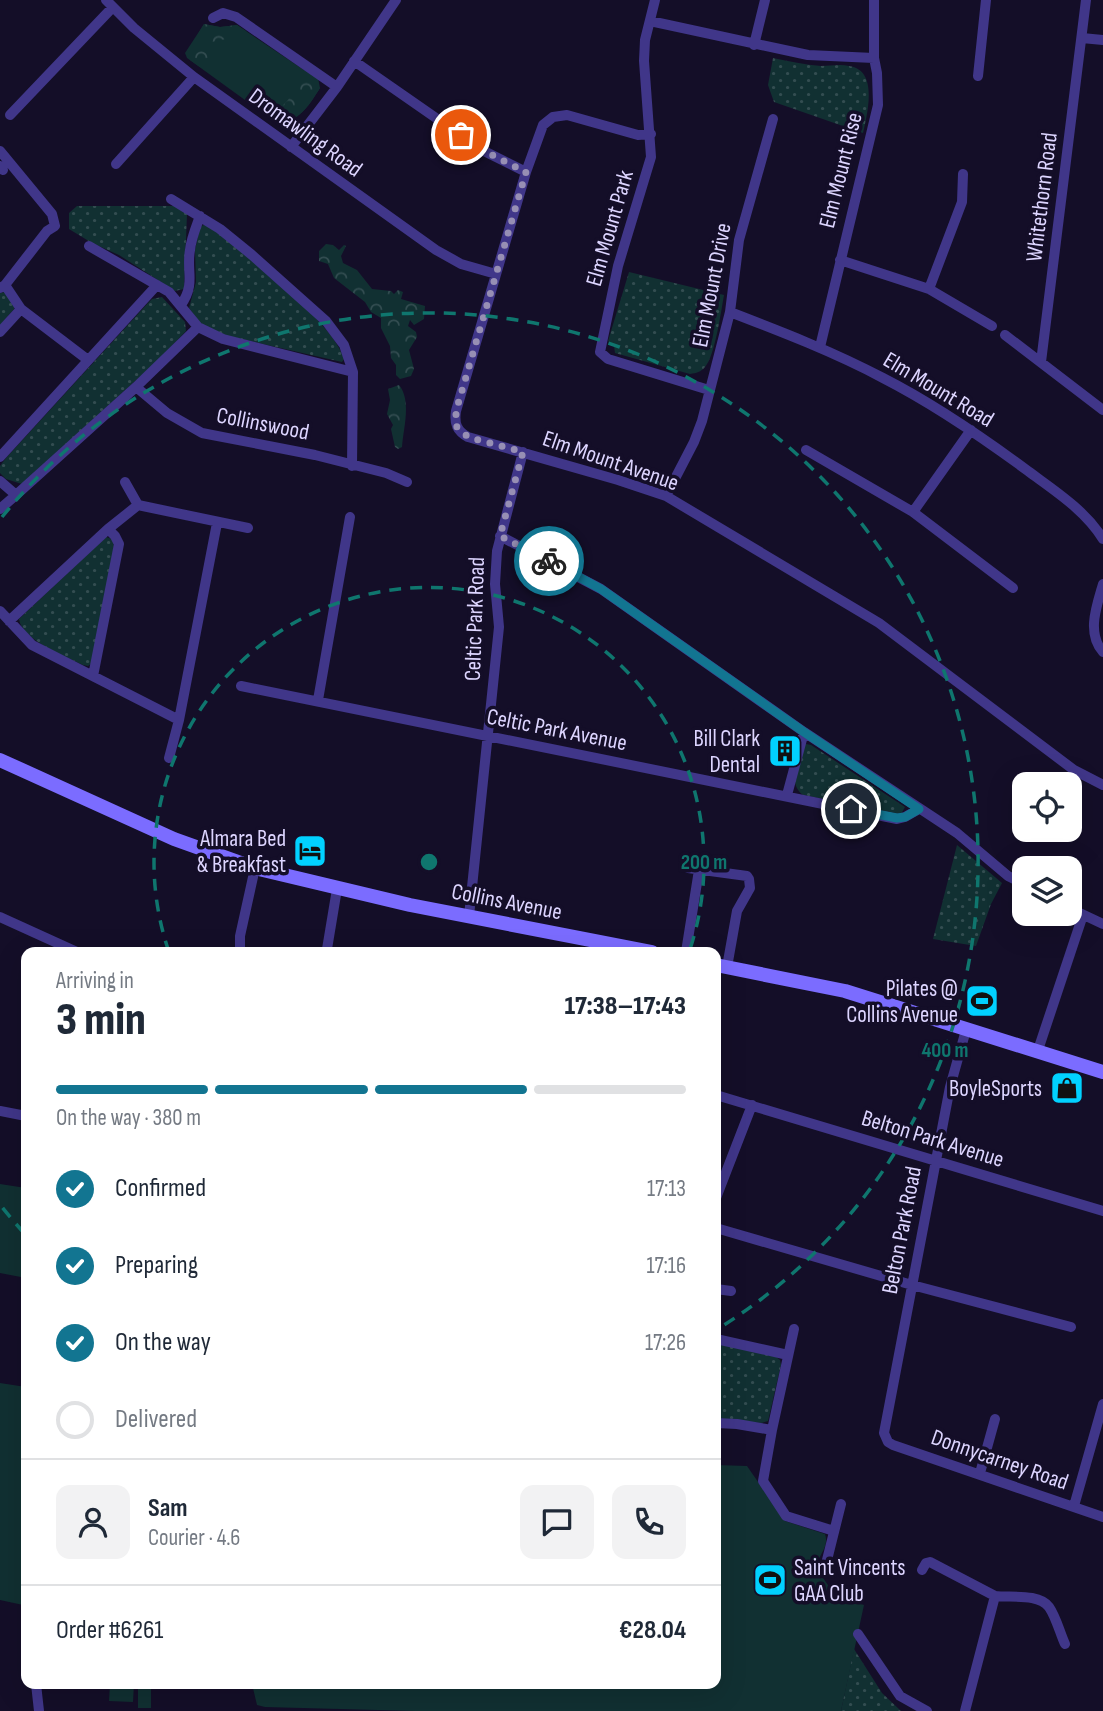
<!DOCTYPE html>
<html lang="en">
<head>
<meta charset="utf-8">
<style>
  body { margin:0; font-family:"Sofia Sans Condensed",sans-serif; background:#f2f2f3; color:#1f2937; height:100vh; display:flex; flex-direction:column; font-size:26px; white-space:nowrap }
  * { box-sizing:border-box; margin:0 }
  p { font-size:23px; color:#747a83 }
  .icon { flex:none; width:38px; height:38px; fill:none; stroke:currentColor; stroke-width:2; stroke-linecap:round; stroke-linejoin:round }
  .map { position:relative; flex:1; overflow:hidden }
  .panel { position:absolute; left:21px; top:947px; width:700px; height:742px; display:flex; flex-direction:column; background:#fff; border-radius:14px; box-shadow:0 7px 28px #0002 }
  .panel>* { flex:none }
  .controls { position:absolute; left:1012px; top:772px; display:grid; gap:14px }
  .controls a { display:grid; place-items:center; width:70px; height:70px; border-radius:14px; background:#fff; box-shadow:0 7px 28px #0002; font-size:35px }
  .pin { position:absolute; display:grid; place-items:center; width:60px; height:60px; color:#fff; margin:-30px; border:4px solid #fff; border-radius:50%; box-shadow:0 2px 7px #0007 }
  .courier { position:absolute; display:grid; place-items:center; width:70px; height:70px; margin:-35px; border:5px solid #127591; border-radius:50%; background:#fff; color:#222; box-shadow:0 2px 9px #0007 }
  .summary em { font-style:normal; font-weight:800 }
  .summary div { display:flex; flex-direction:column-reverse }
  .summary { display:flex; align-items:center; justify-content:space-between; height:119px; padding:0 35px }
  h1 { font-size:46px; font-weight:800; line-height:52px }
  .bar { display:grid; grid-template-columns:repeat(4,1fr); gap:10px 7px; align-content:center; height:84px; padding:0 35px }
  .bar i { height:9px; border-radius:5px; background:#e0e1e3 }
  .bar .current { background:#127591 }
  .bar p { grid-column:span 4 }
  .line { display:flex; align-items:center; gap:18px; padding:0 35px; border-top:2px solid #e0e1e3 }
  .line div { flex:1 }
  .round { display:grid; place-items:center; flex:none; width:74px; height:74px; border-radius:14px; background:#f2f2f3 }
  ol { padding:0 35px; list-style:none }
  li { display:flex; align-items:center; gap:21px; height:77px }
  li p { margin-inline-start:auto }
  li .icon { padding:7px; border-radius:50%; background:#127591; color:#fff; stroke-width:4 }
  li:last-child { color:#747a83 }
  li i { width:38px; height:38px; border:4px solid #e0e1e3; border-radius:50% }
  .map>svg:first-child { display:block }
  .grass { fill:#113032 }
  .forest { fill:url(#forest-crowns) }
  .park { fill:url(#park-dots) }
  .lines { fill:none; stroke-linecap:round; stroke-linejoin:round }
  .street { stroke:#403689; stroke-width:10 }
  .secondary { stroke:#7b6cff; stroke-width:14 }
  .done { stroke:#978fb4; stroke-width:7; stroke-dasharray:0 12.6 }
  .route { stroke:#127591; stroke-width:9 }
  .ring { fill:none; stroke:#0f766e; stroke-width:3.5; stroke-dasharray:12 9 }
  .labels { text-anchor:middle; stroke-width:7; stroke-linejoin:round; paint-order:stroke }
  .street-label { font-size:23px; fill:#ddd5ff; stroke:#140e28 }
  .poi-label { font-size:23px; fill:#ddd5ff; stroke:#140e28; text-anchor:end }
  .centre { fill:#0f766e; stroke:#140e28; stroke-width:3.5 }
  .ring-label { font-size:21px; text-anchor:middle; font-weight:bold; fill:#0f766e; stroke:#140e28; stroke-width:7; stroke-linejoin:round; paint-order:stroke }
</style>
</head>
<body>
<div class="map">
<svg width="1103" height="1711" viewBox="0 0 1103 1711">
  <defs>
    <pattern id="forest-crowns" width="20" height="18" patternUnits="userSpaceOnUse" patternTransform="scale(1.75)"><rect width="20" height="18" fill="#113032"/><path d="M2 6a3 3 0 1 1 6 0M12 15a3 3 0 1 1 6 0" fill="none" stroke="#334d51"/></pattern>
    <pattern id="park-dots" width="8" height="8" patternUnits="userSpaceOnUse" patternTransform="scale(1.75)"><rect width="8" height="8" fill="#113032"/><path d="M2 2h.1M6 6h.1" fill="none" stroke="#334d51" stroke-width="1.8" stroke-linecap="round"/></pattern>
  </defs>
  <rect width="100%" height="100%" fill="#140e28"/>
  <path class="grass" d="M204 24 220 27 237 25 304 70 320 88C308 107 295 129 270 118L187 58 185 53Z
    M0 1184 26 1188V1278L0 1273Z
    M0 1383 26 1387V1591L23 1605 0 1600Z
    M716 1465 747 1466 785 1521 825 1534C829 1545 821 1553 817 1563L813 1560V1563L836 1597 864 1605 841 1711H415L265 1707 257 1705 252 1684H716Z
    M110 1684H134L133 1702 109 1701Z
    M138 1684H151V1708H138Z"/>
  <path class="forest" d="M204 24 220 27 237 25 246 31 241 43 231 44 226 39 212 42C210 54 211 61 200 67L190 60 194 55C193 42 197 35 204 24Z
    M304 70 318 78 320 88C308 107 295 129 270 118 275 111 286 104 290 97 295 87 297 78 304 70Z
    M326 244 333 245 339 250 344 245 346 246 341 256 343 263 357 270 372 289 391 291 394 294 398 290 403 292 401 299 425 306 424 319 414 325 410 320 408 326 416 332 417 337 409 350 414 369 411 376 400 379 396 375V365L391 358 390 346 381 328V318L371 312 365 302 334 278 328 264 319 261V251Z
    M399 385C412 401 403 429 402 447L398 449 395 447 391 429 393 425 387 414 390 400 388 389Z"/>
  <path class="park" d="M773 58C789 61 805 65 821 66 830 66 840 64 849 66 879 70 867 114 863 133L774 102 768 85Z
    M77 206H175L187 214 184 289 175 291 119 255 92 243 69 229V213Z
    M205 224 219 232C251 260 332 321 344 359L342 362 215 333 201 324 189 308 196 282 195 250 200 227Z
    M629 272 724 295C721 311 715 356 705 367 701 372 696 373 690 374L615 353 614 346 608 341Z
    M5 292 14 305V309L0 325V293Z
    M162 297 185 322 186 331 156 362 22 484 6 479 0 473V466L6 458 148 303 152 299Z
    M106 537 112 539 114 546 92 663 88 666 83 665C65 656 22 640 19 619Z
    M806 744 811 745 905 807 901 814 803 795C787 782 798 764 803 747Z
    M957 845 1002 883 991 904 976 946 933 939Z
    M716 1343 775 1356 780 1360 781 1365 768 1421 761 1423 716 1418Z
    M854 1649 882 1693 901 1711H841Z"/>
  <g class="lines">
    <path class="street" d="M106 0 134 28 194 77 436 250 461 264 496 274
      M655 0 645 40 644 61 651 157 618 266 600 352 608 359 709 390
      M213 18 223 13 236 17 337 87
      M650 21 808 55 874 58
      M1082 38 1103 40
      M754 45 765 0
      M354 61 482 150 526 172
      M978 76 986 0
      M10 115 112 8
      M651 134 638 135 567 115 553 117 543 125 526 172 456 411C454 424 457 431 468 437L618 480 666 496 879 623 1074 770 1103 785
      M291 147 337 87 396 0
      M0 151 52 214 55 226 47 231 5 285 0 288
      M116 164 194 77
      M0 166 3 170
      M171 199 220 229 252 255 326 321 344 345 353 372 352 466
      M89 246 169 292 198 327 223 339 353 372
      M840 260 929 289 992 326
      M5 285 21 309 88 360
      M929 289 962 202 963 174
      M181 305C196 283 186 272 190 250 191 239 196 227 200 216
      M730 312C782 332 834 352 883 378 934 404 982 437 1028 471 1055 491 1085 510 1103 539
      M0 332 21 309
      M1005 335 1103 410
      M820 347 878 105 877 73 874 58V0
      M1041 362 1086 0
      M136 387 167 413 202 433 315 455 386 473 407 482
      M806 450 913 512 1013 588
      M0 457 157 285
      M0 481 16 495 136 387 198 327
      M125 482 138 505 248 528
      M666 496 694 442 702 421 730 312 739 240 773 119
      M0 509 16 495
      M913 512 971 430
      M500 536 601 589 804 732 957 833 1008 876 1024 884
      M1103 584C1097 605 1086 633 1103 652
      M0 611 32 645 179 720
      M9 621 108 529 138 505
      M93 676 119 544 115 536 108 529
      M241 686 897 819 905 817 919 809
      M318 700 350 517
      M169 758 179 720 217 523
      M787 795 804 732
      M688 868 747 876 749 879 750 888 737 911 727 967
      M1069 908 1103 924
      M469 916 499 627 495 584 497 551 523 452
      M0 917 77 952
      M240 948V936L255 868
      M327 949 337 889
      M686 952 699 870
      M966 1030 950 1087 884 1433 888 1442 893 1445 1103 1517
      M1037 1053 1083 915
      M716 1095 1103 1211
      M0 1111 26 1116
      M716 1198 752 1105
      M716 1228 912 1285 1071 1327
      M716 1289 731 1291
      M794 1329 772 1430 763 1481 786 1516 834 1531
      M716 1339 788 1355
      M716 1423 737 1424 772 1430
      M980 1473 995 1419
      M1074 1506 1103 1404
      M826 1564 841 1504
      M922 1570 926 1563 930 1562 995 1596 965 1711
      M995 1596C1010 1598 1039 1593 1049 1607 1056 1617 1060 1633 1065 1644
      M858 1634 900 1696 927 1711
      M36 1684 39 1711"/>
    <path class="secondary" d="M0 760 174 839 255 868 410 905 652 952
      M716 965 845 991 1103 1072"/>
  </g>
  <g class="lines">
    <path class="done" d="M461 135 482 150 526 172 456 411V426L468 437 523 452 500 536 549 561"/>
    <path class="route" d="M549 561 601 589 804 732 919 809 905 817 897 818 851 809"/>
  </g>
  <g class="ring">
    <path d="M169 952A275 275 0 1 1 689 952"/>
    <path d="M24 1233A549 549 0 0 1 2 1207M2 517A549 549 0 1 1 716 1330"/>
  </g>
  <defs>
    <symbol id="building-square" viewBox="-11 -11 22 22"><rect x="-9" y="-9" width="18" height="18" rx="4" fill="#01d1ff" stroke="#140e28"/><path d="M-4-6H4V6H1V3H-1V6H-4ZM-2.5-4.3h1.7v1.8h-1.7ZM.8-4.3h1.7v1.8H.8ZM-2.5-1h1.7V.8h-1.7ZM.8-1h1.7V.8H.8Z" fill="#111"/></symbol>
    <symbol id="hotel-square" viewBox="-11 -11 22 22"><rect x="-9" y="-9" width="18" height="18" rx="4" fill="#01d1ff" stroke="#140e28"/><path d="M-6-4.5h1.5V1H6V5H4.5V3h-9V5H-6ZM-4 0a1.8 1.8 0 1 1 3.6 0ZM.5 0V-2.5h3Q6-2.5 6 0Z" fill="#111"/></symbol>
    <symbol id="stadium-square" viewBox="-11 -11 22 22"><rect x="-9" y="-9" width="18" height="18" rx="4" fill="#01d1ff" stroke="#140e28"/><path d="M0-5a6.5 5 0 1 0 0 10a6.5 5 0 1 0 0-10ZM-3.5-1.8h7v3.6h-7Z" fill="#111"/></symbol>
    <symbol id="shop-square" viewBox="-11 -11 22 22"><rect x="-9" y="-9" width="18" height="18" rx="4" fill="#01d1ff" stroke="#140e28"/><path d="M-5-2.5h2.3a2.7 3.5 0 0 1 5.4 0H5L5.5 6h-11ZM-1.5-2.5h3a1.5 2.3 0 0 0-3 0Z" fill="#111"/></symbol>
  </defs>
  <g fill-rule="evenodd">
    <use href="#building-square" x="766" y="732" width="38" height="38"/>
    <use href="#hotel-square" x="291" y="832" width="38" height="38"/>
    <use href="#stadium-square" x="963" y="982" width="38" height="38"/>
    <use href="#shop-square" x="1048" y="1069" width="38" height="38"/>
    <use href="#stadium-square" x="751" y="1561" width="38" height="38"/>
  </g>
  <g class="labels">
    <g class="street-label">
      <text transform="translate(306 132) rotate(36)" y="8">Dromawling Road</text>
      <text transform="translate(840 170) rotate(-76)" y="8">Elm Mount Rise</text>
      <text transform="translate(1041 197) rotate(-83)" y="8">Whitethorn Road</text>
      <text transform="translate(609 228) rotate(-74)" y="8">Elm Mount Park</text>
      <text transform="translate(711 285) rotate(-79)" y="8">Elm Mount Drive</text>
      <text transform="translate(939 389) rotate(31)" y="8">Elm Mount Road</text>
      <text transform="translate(263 423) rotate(11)" y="8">Collinswood</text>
      <text transform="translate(611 460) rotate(19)" y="8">Elm Mount Avenue</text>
      <text transform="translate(474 619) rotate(-88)" y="8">Celtic Park Road</text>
      <text transform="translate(557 729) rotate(11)" y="8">Celtic Park Avenue</text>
      <text transform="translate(507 901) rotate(11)" y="8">Collins Avenue</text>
      <text transform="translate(933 1138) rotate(17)" y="8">Belton Park Avenue</text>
      <text transform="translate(901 1230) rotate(-79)" y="8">Belton Park Road</text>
      <text transform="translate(1000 1459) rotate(19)" y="8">Donnycarney Road</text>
    </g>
    <g class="poi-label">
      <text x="760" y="746">Bill Clark<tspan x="760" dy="26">Dental</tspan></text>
      <text x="286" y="846">Almara Bed<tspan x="286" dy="26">&amp; Breakfast</tspan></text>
      <text x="958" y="996">Pilates @<tspan x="958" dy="26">Collins Avenue</tspan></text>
      <text x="1042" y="1096">BoyleSports</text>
      <text x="794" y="1575" text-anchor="start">Saint Vincents<tspan x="794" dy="26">GAA Club</tspan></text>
    </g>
  </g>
  <circle cx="429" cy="862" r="10" class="centre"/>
  <g class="ring-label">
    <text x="704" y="869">200 m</text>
    <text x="945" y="1057">400 m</text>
  </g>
</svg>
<div class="controls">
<a><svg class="icon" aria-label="locate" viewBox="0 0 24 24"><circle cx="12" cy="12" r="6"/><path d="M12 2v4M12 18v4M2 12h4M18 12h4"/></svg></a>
<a><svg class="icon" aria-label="layers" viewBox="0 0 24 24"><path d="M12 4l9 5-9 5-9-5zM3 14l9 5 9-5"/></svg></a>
</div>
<div class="pin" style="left:461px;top:135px;background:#ea580c"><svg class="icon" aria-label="bag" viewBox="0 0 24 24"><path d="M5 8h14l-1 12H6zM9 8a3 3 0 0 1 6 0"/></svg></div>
<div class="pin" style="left:851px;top:809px;background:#1f2937"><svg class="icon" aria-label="home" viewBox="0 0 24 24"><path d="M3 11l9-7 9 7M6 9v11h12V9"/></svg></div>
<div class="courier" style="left:549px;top:561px"><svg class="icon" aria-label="bike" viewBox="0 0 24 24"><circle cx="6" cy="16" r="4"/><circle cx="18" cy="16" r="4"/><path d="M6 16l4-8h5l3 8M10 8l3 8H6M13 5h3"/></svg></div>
<section class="panel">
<div class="summary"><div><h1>3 min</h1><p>Arriving in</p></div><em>17:38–17:43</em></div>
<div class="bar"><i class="current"></i><i class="current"></i><i class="current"></i><i></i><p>On the way · 380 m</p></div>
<ol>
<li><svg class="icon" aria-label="check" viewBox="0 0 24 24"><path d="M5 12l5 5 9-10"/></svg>Confirmed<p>17:13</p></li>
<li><svg class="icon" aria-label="check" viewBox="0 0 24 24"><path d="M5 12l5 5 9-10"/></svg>Preparing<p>17:16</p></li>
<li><svg class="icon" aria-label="check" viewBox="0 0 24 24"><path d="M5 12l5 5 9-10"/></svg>On the way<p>17:26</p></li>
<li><i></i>Delivered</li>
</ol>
<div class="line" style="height:126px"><a class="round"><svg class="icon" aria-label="person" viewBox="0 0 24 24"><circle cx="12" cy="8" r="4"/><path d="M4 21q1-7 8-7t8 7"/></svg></a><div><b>Sam</b><p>Courier · 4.6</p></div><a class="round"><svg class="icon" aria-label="chat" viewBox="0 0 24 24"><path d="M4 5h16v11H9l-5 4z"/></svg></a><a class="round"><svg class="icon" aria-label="phone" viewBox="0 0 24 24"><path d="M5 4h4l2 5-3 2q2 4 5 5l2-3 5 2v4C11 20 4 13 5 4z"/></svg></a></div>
<div class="line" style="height:91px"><div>Order #6261</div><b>€28.04</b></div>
</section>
</div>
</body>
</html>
